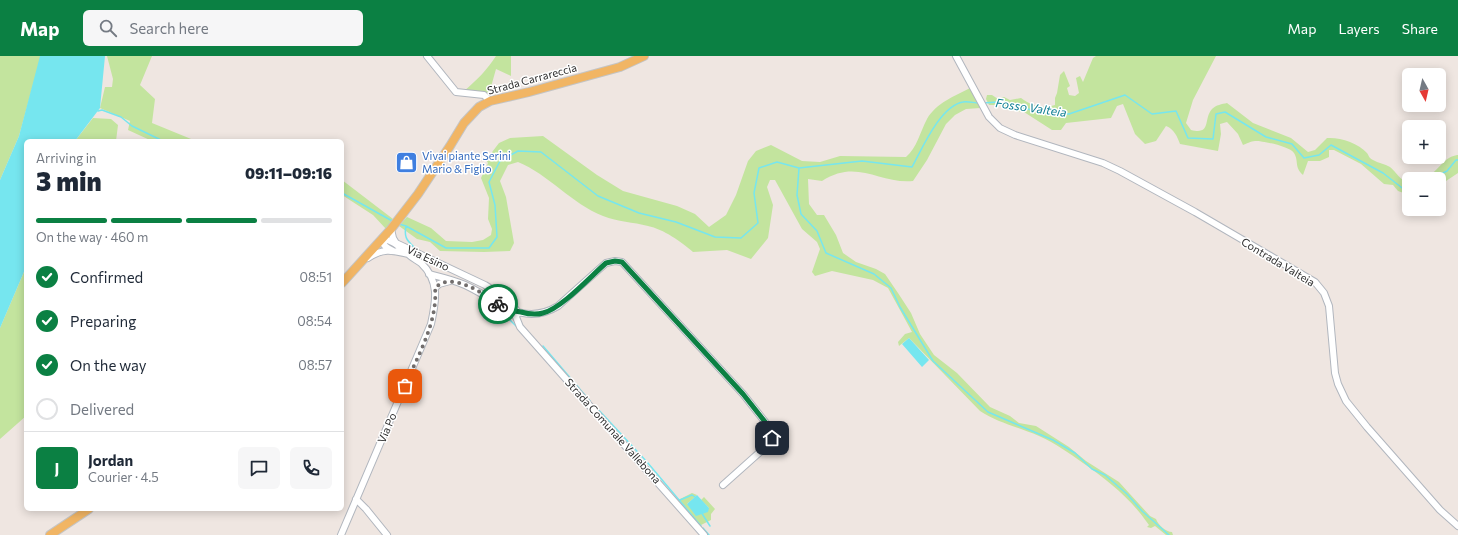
<!DOCTYPE html>
<html lang="en">
<head>
<meta charset="utf-8">
<style>
  body { margin:0; font-family:Commissioner,sans-serif; background:#f6f6f7; color:#1f2937; height:100vh; display:flex; flex-direction:column; font-size:15px; white-space:nowrap }
  * { box-sizing:border-box; margin:0 }
  p { font-size:13px; color:#747a83 }
  .icon { flex:none; width:22px; height:22px; fill:none; stroke:currentColor; stroke-width:2; stroke-linecap:round; stroke-linejoin:round }
  .map { position:relative; flex:1; overflow:hidden }
  .panel { position:absolute; left:24px; top:83px; width:320px; height:372px; display:flex; flex-direction:column; background:#fff; border-radius:6px; box-shadow:0 2px 10px #0003 }
  .panel>* { flex:none }
  .needle { width:26px; rotate:172deg }
  .controls { position:absolute; left:1402px; top:12px; display:grid; gap:8px }
  .controls a { display:grid; place-items:center; width:44px; height:44px; border-radius:6px; background:#fff; box-shadow:0 2px 10px #0003; font-size:20px }
  .pin { position:absolute; display:grid; place-items:center; width:34px; height:34px; color:#fff; margin:-17px; border-radius:8px; box-shadow:0 2px 6px #0006 }
  .courier { position:absolute; display:grid; place-items:center; width:40px; height:40px; margin:-20px; border:3px solid #0b8043; border-radius:50%; background:#fff; color:#222; box-shadow:0 1px 5px #0007 }
  .summary em { font-style:normal; font-weight:800 }
  .summary div { display:flex; flex-direction:column-reverse }
  .summary { display:flex; align-items:center; justify-content:space-between; height:68px; padding:0 12px }
  h1 { font-size:26px; font-weight:800; line-height:30px }
  .bar { display:grid; grid-template-columns:repeat(4,1fr); gap:6px 4px; align-content:center; height:48px; padding:0 12px }
  .bar i { height:5px; border-radius:3px; background:#e0e1e3 }
  .bar .current { background:#0b8043 }
  .bar p { grid-column:span 4 }
  .line { display:flex; align-items:center; gap:10px; padding:0 12px; border-top:1px solid #e0e1e3 }
  .line div { flex:1 }
  .round { display:grid; place-items:center; flex:none; width:42px; height:42px; border-radius:6px; background:#f6f6f7 }
  ol { padding:0 12px; list-style:none }
  li { display:flex; align-items:center; gap:12px; height:44px }
  li p { margin-inline-start:auto }
  li .icon { padding:4px; border-radius:50%; background:#0b8043; color:#fff; stroke-width:4 }
  li:last-child { color:#747a83 }
  li i { width:22px; height:22px; border:2px solid #e0e1e3; border-radius:50% }
  header { display:flex; align-items:center; gap:24px; box-sizing:border-box; height:56px; padding:0 20px; background:#0b8043; color:#fff }
  header strong { font-size:19px }
  nav { display:flex; gap:22px; margin-inline-start:auto; font-size:14px }
  .search { width:280px; height:36px; background:#f6f6f7; display:flex; align-items:center; gap:10px; box-sizing:border-box; padding:0 14px; border-radius:6px; color:#747a83; font-size:15px }
  .map>svg:first-child { display:block }
  .green { fill:#c3e49e }
  .water { fill:#76e6ef }
  .lines { fill:none; stroke-linecap:round; stroke-linejoin:round }
  .stream { stroke:#76e6ef; stroke-width:1.5 }
  .minor-casing { stroke:#b1b6be; stroke-width:8 }
  .major-casing { stroke:#c4c4c4; stroke-width:10 }
  .minor { stroke:#fff; stroke-width:6 }
  .major { stroke:#f1b564; stroke-width:8 }
  .done { stroke:#726e6d; stroke-width:4; stroke-dasharray:0 7.2 }
  .route { stroke:#0b8043; stroke-width:5 }
  .labels { text-anchor:middle; stroke-width:3; stroke-linejoin:round; paint-order:stroke }
  .street-label { font-size:11px; fill:#2e2e2e; stroke:#fff }
  .shop-label { font-size:11px; fill:#366cbe; stroke:#fff; text-anchor:start }
  .water-label { font-size:12px; font-style:italic; fill:#0f7f93; stroke:#fff }
</style>
</head>
<body>
<header>
<strong>Map</strong>
<div class="search"><svg class="icon" aria-label="search" viewBox="0 0 24 24"><circle cx="10" cy="10" r="6"/><path d="M15 15l6 6"/></svg>Search here</div>
<nav><a>Map</a><a>Layers</a><a>Share</a></nav>
</header>
<div class="map">
<svg width="1458" height="479" viewBox="0 0 1458 479">
  <rect width="100%" height="100%" fill="#efe6e1"/>
  <path class="green" d="M0 0H41L19 80 0 124Z
    M107 0H152L140 29 155 43 152 67 196 85H152L128 74 130 65 100 52 105 31H112L113 23Z
    M496 0H511V20L496 13 489 38 464 35C477 24 487 14 496 0Z
    M1096 0H1216L1193 44 1186 67 1191 74C1212 79 1203 63 1212 53 1216 49 1222 48 1227 47L1253 67 1291 82 1308 96 1315 94 1327 82C1340 81 1358 87 1367 97 1369 100 1369 102 1373 104 1378 107 1385 108 1390 111 1396 116 1401 125 1409 127V139L1398 135 1393 129 1384 128 1361 108 1334 94H1329V101L1320 105H1308L1303 119C1294 111 1299 105 1294 97 1289 90 1263 85 1255 85 1251 85 1246 88 1243 89L1238 78 1227 66 1220 68 1221 78 1218 95 1180 88C1177 80 1174 73 1166 70L1156 85 1145 88 1135 78 1123 48 1117 50 1111 62 1066 67 1061 74H1052L1024 56 1008 54 999 49H989L986 43 987 39H992L998 43 1004 41 1010 44 1021 42C1032 50 1042 53 1055 49V42L1057 37 1060 19 1064 15 1070 30 1067 32 1069 39 1075 40 1079 37 1076 22 1080 20 1083 26 1093 2Z
    M970 32 980 52 966 53 955 59 946 68 927 104 913 125C879 128 857 102 822 125L808 123 809 148 817 159H824L836 179 843 197 856 206 876 213 885 218 898 237 911 257 920 278 934 299 957 317 990 351 1010 360 1019 367 1036 370 1069 391 1086 405 1119 426 1150 460 1156 463C1158 469 1166 476 1172 476L1173 479H1166L1155 470 1151 472 1147 471 1149 469 1146 465C1129 441 1107 424 1083 407 1069 397 1055 387 1039 380 1019 371 998 367 980 355L909 282 899 290 898 286 905 278 912 276 888 232 873 224 832 215 815 220 812 216 820 193 817 186 802 173 775 124H770L767 131 773 149 768 182 751 203 727 194 693 196C682 186 663 173 648 170 633 166 618 166 603 160 572 148 548 118 518 106L508 109 500 125 506 141 514 187 510 195 484 196 440 195 430 186 417 183 399 170 407 161 431 172 446 185 472 186 483 184 491 179 492 173 488 163 489 142 481 122 488 107 486 104 499 87 510 82 543 80 597 119 623 135 677 150 695 158 709 171 726 159 736 139 748 105 756 95 771 89 802 105 820 106 840 100 906 101C917 92 920 76 927 63 936 47 955 40 970 32Z
    M93 62 111 63 118 69 116 85H75Z
    M1457 99H1458V117L1443 127 1439 134V123H1417L1421 119 1428 120C1440 114 1442 102 1457 99Z
    M342 124 393 163 386 173 373 159 342 139Z
    M26 211V360L0 383V272Z
    M692 437 697 439 687 448 709 452 701 444 704 441 715 453 711 458V464L699 470 678 444Z"/>
  <path class="water" d="M40 0H105L100 52 75 85H26V211L0 272V124L19 80Z
    M909 282 929 304 922 311 902 288Z
    M697 439 709 452 708 456 696 460 687 448Z"/>
  <g class="lines">
    <path class="stream" d="M983 47 998 46 1032 54 1069 58 1125 39 1152 58 1176 55 1188 82 1213 83 1216 58 1225 56 1266 81 1292 88 1304 102 1319 99 1331 89 1383 117 1406 135 1409 134
      M98 55 102 54 121 61 132 70 163 85
      M799 112 862 105 912 111C922 93 940 50 963 46 968 45 974 47 979 47
      M1431 123 1447 115 1456 104H1458
      M342 137 394 166
      M399 168 406 170 446 192H489L497 181 495 149 489 126 500 105 518 95 541 96 598 140 639 157 676 166 715 181 741 182 758 167 754 137 759 112 777 106 799 112 797 139 801 158 817 175 826 197 874 218 891 232 900 251 933 305 988 356 1053 384 1075 397 1092 413 1105 419 1127 438 1142 455 1169 479
      M406 170C404 180 406 184 414 191
      M496 250 517 271
      M543 290 590 345
      M595 350 647 406 701 470
      M680 444 692 439 695 441
      M701 456 710 470
      M703 472 709 479"/>
    <defs>
      <path id="minor" d="M427 0 456 36 484 39 490 45
        M956 0 989 61 1000 72 1015 79 1103 107 1120 115 1195 156 1315 226 1324 237 1329 250 1335 317 1338 328 1346 345 1367 371 1440 454 1458 470
        M391 173 393 182 396 187 485 229 506 242 518 256
        M368 202C383 192 391 194 408 198
        M429 218C441 221 454 224 465 229 496 243 522 272 558 250L606 207 615 205 622 206 743 338 770 372 772 382 770 387 723 429
        M435 232 439 228 450 225
        M518 256 516 261 520 271 704 479
        M356 443 366 453 387 479
        M341 479 431 268C436 245 440 225 421 207 417 204 412 202 408 198 399 191 394 184 382 183 383 190 387 192 393 195"/>
      <path id="major" d="M342 227 391 173 418 138 450 90 464 67 479 51 490 45 529 36 620 11 644 0
        M50 479 89 453"/>
    </defs>
    <use href="#minor" class="minor-casing"/>
    <use href="#major" class="major-casing"/>
    <use href="#minor" class="minor"/>
    <use href="#major" class="major"/>
  </g>
  <g class="lines">
    <path class="done" d="M405 330C418 299 438 266 435 232 451 215 483 237 498 248"/>
    <path class="route" d="M498 248C505 253 512 255 521 256 528 258 536 259 543 257 561 253 591 220 606 207L615 205 622 206 743 338 770 372 772 382"/>
  </g>
  <defs>
    <symbol id="shop-square" viewBox="-11 -11 22 22"><rect x="-9" y="-9" width="18" height="18" rx="4" fill="#3f7fe0" stroke="#fff"/><path d="M-5-2.5h2.3a2.7 3.5 0 0 1 5.4 0H5L5.5 6h-11ZM-1.5-2.5h3a1.5 2.3 0 0 0-3 0Z" fill="#fff"/></symbol>
  </defs>
  <g fill-rule="evenodd">
    <use href="#shop-square" x="394" y="94" width="25" height="25"/>
  </g>
  <g class="labels">
    <g class="street-label">
      <text transform="translate(532 23) rotate(-15)" y="4">Strada Carrareccia</text>
      <text transform="translate(428 202) rotate(25)" y="4">Via Esino</text>
      <text transform="translate(1278 206) rotate(31)" y="4">Contrada Valteia</text>
      <text transform="translate(387 372) rotate(-67)" y="4">Via Po</text>
      <text transform="translate(613 375) rotate(48)" y="4">Strada Comunale Vallebona</text>
    </g>
    <g class="shop-label">
      <text x="422" y="104">Vivai piante Serini<tspan x="422" dy="13">Mario &amp; Figlio</tspan></text>
    </g>
    <g class="water-label">
      <text transform="translate(1031 52) rotate(8)" y="4">Fosso Valteia</text>
    </g>
  </g>
</svg>
<div class="controls">
<a><svg class="needle" viewBox="-14 -14 28 28"><path d="M0-13l5 13h-10z" fill="#e53935"/><path d="M0 13l5-13h-10z" fill="#747a83"/></svg></a>
<a>+</a>
<a>−</a>
</div>
<div class="pin" style="left:405px;top:330px;background:#ea580c"><svg class="icon" aria-label="bag" viewBox="0 0 24 24"><path d="M5 8h14l-1 12H6zM9 8a3 3 0 0 1 6 0"/></svg></div>
<div class="pin" style="left:772px;top:382px;background:#1f2937"><svg class="icon" aria-label="home" viewBox="0 0 24 24"><path d="M3 11l9-7 9 7M6 9v11h12V9"/></svg></div>
<div class="courier" style="left:498px;top:248px"><svg class="icon" aria-label="bike" viewBox="0 0 24 24"><circle cx="6" cy="16" r="4"/><circle cx="18" cy="16" r="4"/><path d="M6 16l4-8h5l3 8M10 8l3 8H6M13 5h3"/></svg></div>
<section class="panel">
<div class="summary"><div><h1>3 min</h1><p>Arriving in</p></div><em>09:11–09:16</em></div>
<div class="bar"><i class="current"></i><i class="current"></i><i class="current"></i><i></i><p>On the way · 460 m</p></div>
<ol>
<li><svg class="icon" aria-label="check" viewBox="0 0 24 24"><path d="M5 12l5 5 9-10"/></svg>Confirmed<p>08:51</p></li>
<li><svg class="icon" aria-label="check" viewBox="0 0 24 24"><path d="M5 12l5 5 9-10"/></svg>Preparing<p>08:54</p></li>
<li><svg class="icon" aria-label="check" viewBox="0 0 24 24"><path d="M5 12l5 5 9-10"/></svg>On the way<p>08:57</p></li>
<li><i></i>Delivered</li>
</ol>
<div class="line" style="height:72px"><b class="round" style="background:#0b8043;color:#fff">J</b><div><b>Jordan</b><p>Courier · 4.5</p></div><a class="round"><svg class="icon" aria-label="chat" viewBox="0 0 24 24"><path d="M4 5h16v11H9l-5 4z"/></svg></a><a class="round"><svg class="icon" aria-label="phone" viewBox="0 0 24 24"><path d="M5 4h4l2 5-3 2q2 4 5 5l2-3 5 2v4C11 20 4 13 5 4z"/></svg></a></div>
</section>
</div>
</body>
</html>
